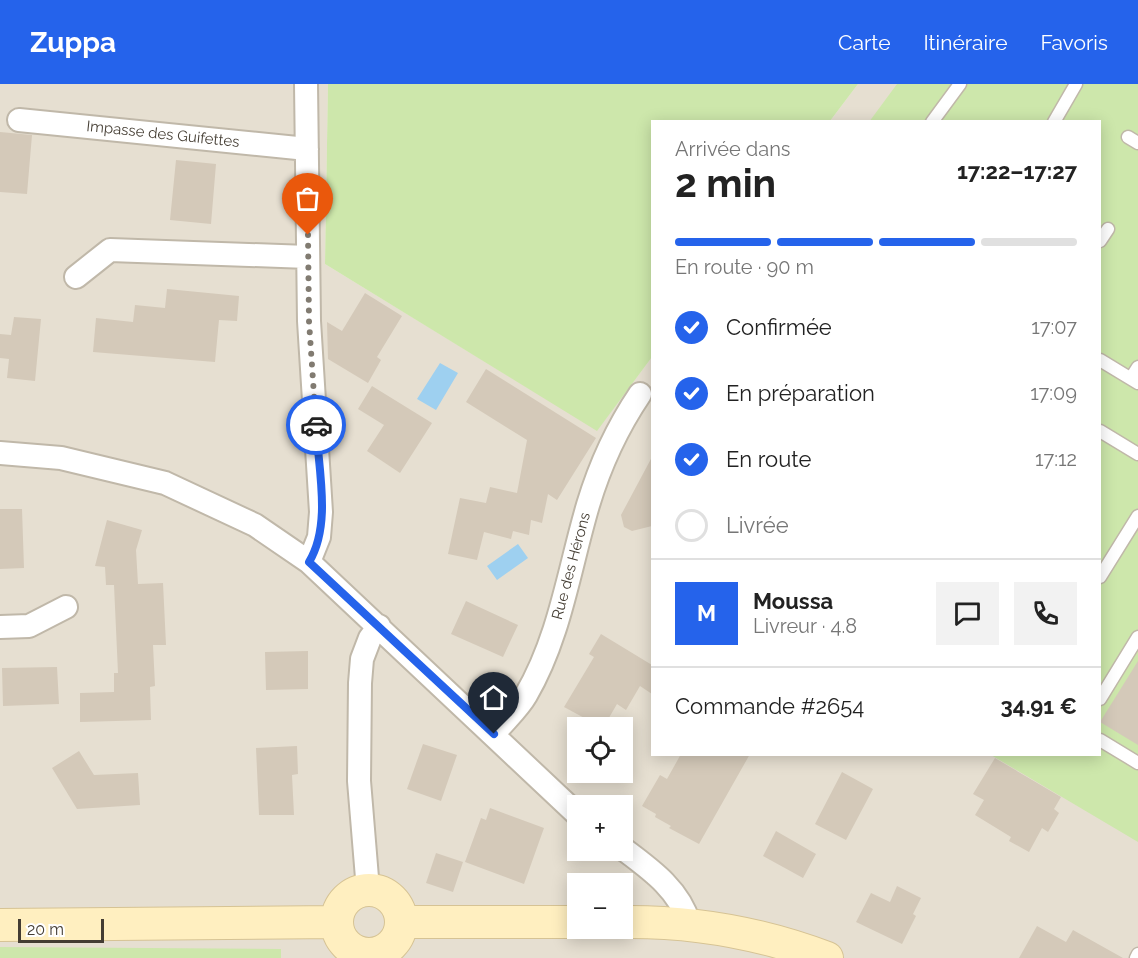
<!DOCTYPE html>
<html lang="fr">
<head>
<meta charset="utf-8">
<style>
  body { margin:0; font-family:Raleway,sans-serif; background:#f2f2f2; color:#222; height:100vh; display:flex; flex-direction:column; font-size:22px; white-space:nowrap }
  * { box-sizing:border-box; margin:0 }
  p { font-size:20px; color:#767676 }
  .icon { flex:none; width:33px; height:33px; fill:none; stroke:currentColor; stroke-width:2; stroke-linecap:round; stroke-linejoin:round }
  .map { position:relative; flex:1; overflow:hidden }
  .drawer { position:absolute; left:651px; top:36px; width:450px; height:636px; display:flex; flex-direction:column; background:#fff; border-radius:0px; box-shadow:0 3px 15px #0003 }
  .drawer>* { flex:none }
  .buttons { position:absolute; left:567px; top:633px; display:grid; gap:12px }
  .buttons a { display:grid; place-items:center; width:66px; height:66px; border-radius:0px; background:#fff; box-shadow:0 3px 15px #0003; font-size:30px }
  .scale { position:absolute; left:18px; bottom:15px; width:86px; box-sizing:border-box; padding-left:6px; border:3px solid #443d33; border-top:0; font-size:16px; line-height:21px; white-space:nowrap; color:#443d33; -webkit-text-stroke:4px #fff; paint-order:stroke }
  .pin { position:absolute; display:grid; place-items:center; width:51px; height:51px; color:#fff; margin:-62px -26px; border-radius:50% 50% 50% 0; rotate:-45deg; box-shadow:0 0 6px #0007 }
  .pin .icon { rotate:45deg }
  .courier { position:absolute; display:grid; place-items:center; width:60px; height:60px; margin:-30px; border:4px solid #2563eb; border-radius:50%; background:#fff; color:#222; box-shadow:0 2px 8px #0007 }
  .headline em { font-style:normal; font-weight:700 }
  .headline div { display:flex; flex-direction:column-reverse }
  .headline { display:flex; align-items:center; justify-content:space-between; height:102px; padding:0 24px }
  h1 { font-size:39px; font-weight:700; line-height:45px }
  .bar { display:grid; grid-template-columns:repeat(4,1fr); gap:9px 6px; align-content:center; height:72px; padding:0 24px }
  .bar i { height:8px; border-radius:4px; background:#e0e0e0 }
  .bar .selected { background:#2563eb }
  .bar p { grid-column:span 4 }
  .line { display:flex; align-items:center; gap:15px; padding:0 24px; border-top:2px solid #e0e0e0 }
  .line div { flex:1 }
  .round { display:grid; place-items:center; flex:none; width:63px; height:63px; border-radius:0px; background:#f2f2f2 }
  ol { padding:0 24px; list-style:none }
  li { display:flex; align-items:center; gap:18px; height:66px }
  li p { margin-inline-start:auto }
  li .icon { padding:6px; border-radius:50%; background:#2563eb; color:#fff; stroke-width:4 }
  li:last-child { color:#767676 }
  li i { width:33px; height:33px; border:3px solid #e0e0e0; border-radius:50% }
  header { display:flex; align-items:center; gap:36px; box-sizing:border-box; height:84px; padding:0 30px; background:#2563eb; color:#fff }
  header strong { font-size:28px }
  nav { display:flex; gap:33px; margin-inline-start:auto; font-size:21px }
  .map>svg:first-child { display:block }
  .residential { fill:#e6dfd1; fill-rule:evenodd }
  .green { fill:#cde7ab }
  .water { fill:#9ed0f0 }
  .building { fill:#d4c9b9 }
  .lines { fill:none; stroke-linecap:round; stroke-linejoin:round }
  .lane-casing { stroke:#c0b8a9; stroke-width:15 }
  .street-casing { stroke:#c0b8a9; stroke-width:26 }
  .secondary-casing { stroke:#d6c394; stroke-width:34 }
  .lane { stroke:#fff; stroke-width:12 }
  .street { stroke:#fff; stroke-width:22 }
  .secondary { stroke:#ffefc0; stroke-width:32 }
  .done { stroke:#817b71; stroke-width:6; stroke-dasharray:0 10.8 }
  .route { stroke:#2563eb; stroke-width:8 }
  .labels { text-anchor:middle; stroke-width:4.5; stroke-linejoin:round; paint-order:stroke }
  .street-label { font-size:15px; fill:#443d33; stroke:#fff }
</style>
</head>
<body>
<header>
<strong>Zuppa</strong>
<nav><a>Carte</a><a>Itinéraire</a><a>Favoris</a></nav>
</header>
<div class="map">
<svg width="1138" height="874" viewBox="0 0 1138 874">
  <rect width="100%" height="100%" fill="#f2ede3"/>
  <path class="residential" d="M0 0H328L325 180 597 346 652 273V670H1100V38L830 37 858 0H1138V874H0ZM578 644H622V688H578ZM578 722H622V766H578ZM578 800H622V844H578Z"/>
  <path class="green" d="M328 0H858L830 37 652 38V273L597 347 325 180Z
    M897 0H1138V758L991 671 1100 670V38H869Z
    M0 863 281 865V874H0Z"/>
  <path class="water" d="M440 279 458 289 436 326 417 315Z
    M518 460 528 474 497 496 487 482Z"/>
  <path class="building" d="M0 48 32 51 27 110 0 108Z
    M176 76 216 80 211 140 170 136Z
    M167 205 239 212 237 237 219 236 215 278 93 268 96 234 133 238 135 221 165 224Z
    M365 209 402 232 377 273 381 276 368 299 328 275 327 238 342 247Z
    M14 233 41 235 35 297 7 294 9 275 0 274V250L11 251Z
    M486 285 596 354 557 416 548 410 542 439 531 436 529 451 513 447 511 455 484 448 477 476 448 470 460 414 486 419 490 403 517 409 527 356 466 318Z
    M372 302 432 339 400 389 367 367 384 341 358 325Z
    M652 373V442L632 447 624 443 621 431Z
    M0 425H22L24 484 0 485Z
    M107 436 142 446 136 466 138 500 163 499 166 561H153L155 602 150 603 151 636 80 638V609L114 608V589H118L114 501H106L105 483 95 482Z
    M466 517 518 541 503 573 451 550Z
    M601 550 652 581V610L640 602 626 626 617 620 603 644 564 623 594 573 589 570Z
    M308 567V605L266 606 265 568Z
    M1138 577V661L1100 638Z
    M57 583 59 620 3 622 2 584Z
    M423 660 457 671 441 717 407 705Z
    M297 662 298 690 292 691 294 731H259L256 664Z
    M79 667 94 691 138 689 140 721 77 725 52 684Z
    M681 670H750L699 760 669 744 671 742 655 733 656 730 642 722 660 691 667 695Z
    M995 674 1061 713 1054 725 1059 729 1048 748 1042 744 1029 768 1009 757 1011 753 975 731 984 716 973 710Z
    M842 688 873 705 846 756 815 740Z
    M490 724 544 744 524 800 465 778 481 734 486 736Z
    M776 747 816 770 803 794 763 772Z
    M436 769 463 778 453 808 426 799Z
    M897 802 921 814 913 830 916 832 902 860 856 838 871 809 890 818Z
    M1037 842 1066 858 1073 846 1123 874H1019Z"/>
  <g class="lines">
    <defs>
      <path id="lane" d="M932 38 960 0
        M1054 38 1076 0
        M1128 53 1138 59
        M1100 157 1108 145
        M1100 276 1138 299
        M1131 294 1138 283
        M1100 347 1138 370
        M1100 493 1138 432
        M1100 615 1138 553
        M1100 656 1138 679
        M1136 874 1138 870"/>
      <path id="street" d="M306 0 309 237 321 428 319 453 309 478
        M19 36 307 65
        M76 193 110 166 308 173
        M0 369 61 374 165 399 255 441 309 478 578 731
        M0 543 29 542 66 523
        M494 650C504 637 518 625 526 611 560 553 569 485 588 421 600 381 617 344 640 310
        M622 764C650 785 679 805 689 839
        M368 806 359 697 360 599 362 575 370 554 379 542
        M375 870 376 874"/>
      <path id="secondary" d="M337 838a32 32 0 1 1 64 0a32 32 0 1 1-64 0Z
        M401 838H578
        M622 838C693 837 761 849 827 874
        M0 841 337 838"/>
    </defs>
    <use href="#lane" class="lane-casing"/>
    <use href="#street" class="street-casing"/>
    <use href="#secondary" class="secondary-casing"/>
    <use href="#lane" class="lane"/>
    <use href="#street" class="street"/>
    <use href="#secondary" class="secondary"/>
  </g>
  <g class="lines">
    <path class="done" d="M308 151 309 237 316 341"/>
    <path class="route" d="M316 341C318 384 332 440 309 478L494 650"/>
  </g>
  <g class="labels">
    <g class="street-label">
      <text transform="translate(163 50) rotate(6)" y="5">Impasse des Guifettes</text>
      <text transform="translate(571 482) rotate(-75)" y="5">Rue des Hérons</text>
    </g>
  </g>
</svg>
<div class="buttons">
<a><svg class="icon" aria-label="locate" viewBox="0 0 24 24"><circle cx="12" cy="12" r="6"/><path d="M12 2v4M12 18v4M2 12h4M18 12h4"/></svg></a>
<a>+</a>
<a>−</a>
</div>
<div class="scale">20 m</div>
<div class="pin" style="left:308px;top:151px;background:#ea580c"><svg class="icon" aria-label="bag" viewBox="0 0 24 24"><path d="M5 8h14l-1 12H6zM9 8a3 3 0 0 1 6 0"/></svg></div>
<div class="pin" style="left:494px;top:650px;background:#1f2937"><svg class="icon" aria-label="home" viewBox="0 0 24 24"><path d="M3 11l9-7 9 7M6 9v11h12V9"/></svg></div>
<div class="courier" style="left:316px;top:341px"><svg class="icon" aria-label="car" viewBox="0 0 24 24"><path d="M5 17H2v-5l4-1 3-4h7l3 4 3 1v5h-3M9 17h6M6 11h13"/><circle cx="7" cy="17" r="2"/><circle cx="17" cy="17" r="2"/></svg></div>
<section class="drawer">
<div class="headline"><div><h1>2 min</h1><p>Arrivée dans</p></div><em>17:22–17:27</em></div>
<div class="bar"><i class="selected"></i><i class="selected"></i><i class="selected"></i><i></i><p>En route · 90 m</p></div>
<ol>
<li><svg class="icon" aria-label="check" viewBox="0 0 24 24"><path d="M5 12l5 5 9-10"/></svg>Confirmée<p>17:07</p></li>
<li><svg class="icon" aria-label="check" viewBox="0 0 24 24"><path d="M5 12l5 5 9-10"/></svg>En préparation<p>17:09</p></li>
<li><svg class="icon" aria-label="check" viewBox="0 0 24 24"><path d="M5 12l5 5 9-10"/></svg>En route<p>17:12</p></li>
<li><i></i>Livrée</li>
</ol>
<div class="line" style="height:108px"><b class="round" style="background:#2563eb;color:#fff">M</b><div><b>Moussa</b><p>Livreur · 4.8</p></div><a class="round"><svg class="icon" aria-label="chat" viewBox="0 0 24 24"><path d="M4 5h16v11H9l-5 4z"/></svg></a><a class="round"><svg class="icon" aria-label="phone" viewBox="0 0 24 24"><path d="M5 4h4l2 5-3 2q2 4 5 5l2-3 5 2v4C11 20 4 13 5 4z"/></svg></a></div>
<div class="line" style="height:78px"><div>Commande #2654</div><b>34.91 €</b></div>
</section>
</div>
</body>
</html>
